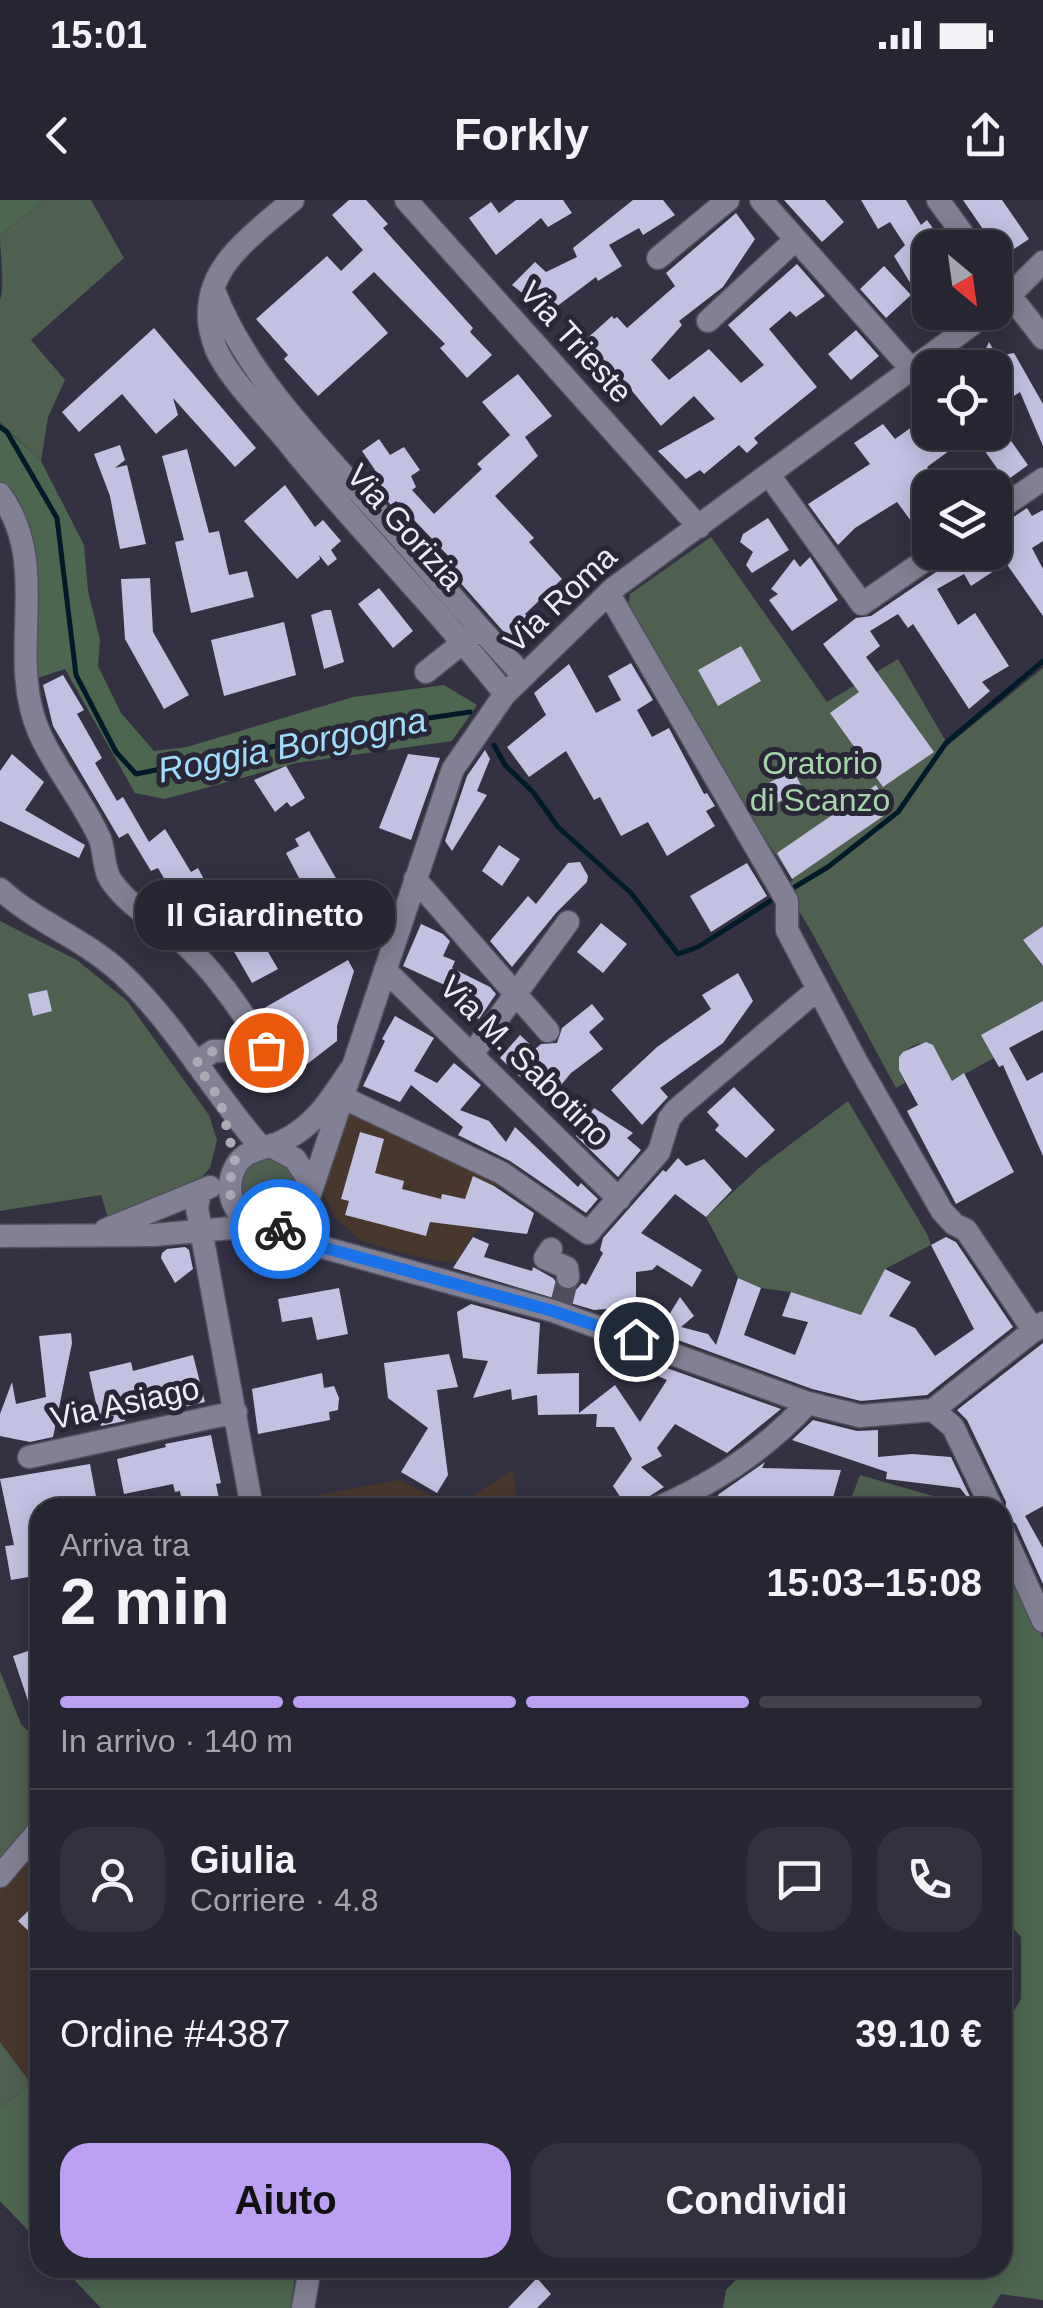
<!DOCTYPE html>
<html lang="it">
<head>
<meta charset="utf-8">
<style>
  body { margin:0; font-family:Arial,sans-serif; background:#32313e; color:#f1f3f6; height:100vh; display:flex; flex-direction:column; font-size:38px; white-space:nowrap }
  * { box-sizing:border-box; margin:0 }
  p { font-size:32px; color:#a4a5ac }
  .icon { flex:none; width:55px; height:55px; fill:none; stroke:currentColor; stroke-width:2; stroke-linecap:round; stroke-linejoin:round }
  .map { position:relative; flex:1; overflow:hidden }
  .side { position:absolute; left:30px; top:1298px; width:982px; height:780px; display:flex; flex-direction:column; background:#262532; border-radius:30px; box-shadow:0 5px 25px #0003,0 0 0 2px #42424d }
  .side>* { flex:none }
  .needle { width:65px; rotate:151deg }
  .fabs { position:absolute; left:912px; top:30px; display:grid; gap:20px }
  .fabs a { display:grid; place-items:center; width:100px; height:100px; border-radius:20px; background:#262532; box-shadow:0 5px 25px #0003,0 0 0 2px #42424d; font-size:50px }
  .pin { position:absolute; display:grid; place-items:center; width:85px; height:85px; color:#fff; margin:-42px; border:5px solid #fff; border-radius:50%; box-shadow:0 2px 10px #0007 }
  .courier { position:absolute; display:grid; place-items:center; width:100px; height:100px; margin:-50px; border:8px solid #1a73e8; border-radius:50%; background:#fff; color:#222; box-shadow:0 2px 12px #0007 }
  .bubble { position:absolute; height:70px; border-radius:30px; background:#262532; box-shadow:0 5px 25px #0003,0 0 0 2px #42424d; font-size:32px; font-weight:800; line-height:70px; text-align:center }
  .summary em { font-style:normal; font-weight:800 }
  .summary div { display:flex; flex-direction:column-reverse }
  .summary { display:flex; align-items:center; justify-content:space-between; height:170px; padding:0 30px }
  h1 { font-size:65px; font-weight:800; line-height:75px }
  .bar { display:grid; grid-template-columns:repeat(4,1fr); gap:15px 10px; align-content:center; height:120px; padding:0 30px }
  .bar i { height:12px; border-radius:8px; background:#42424d }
  .bar .active { background:#bca0f2 }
  .bar p { grid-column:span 4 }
  .line { display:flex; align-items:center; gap:25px; padding:0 30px; border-top:2px solid #42424d }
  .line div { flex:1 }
  .round { display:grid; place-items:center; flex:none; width:105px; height:105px; border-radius:30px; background:#32313e }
  .action { display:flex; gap:20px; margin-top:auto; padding:20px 30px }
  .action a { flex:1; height:115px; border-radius:30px; background:#bca0f2; color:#111; font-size:40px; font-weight:800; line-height:115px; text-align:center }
  .action a+a { background:#32313e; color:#f1f3f6 }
  .status { display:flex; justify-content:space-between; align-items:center; height:70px; padding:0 50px; background:#262532; direction:ltr }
  .status svg { height:28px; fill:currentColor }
  header { display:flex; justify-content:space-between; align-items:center; height:130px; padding:0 30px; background:#262532; font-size:45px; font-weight:800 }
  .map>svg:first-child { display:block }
  .education { fill:#48372d }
  .green { fill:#4f5f50 }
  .forest { fill:#4d6650 }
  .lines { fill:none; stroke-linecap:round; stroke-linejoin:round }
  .stream { stroke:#001a28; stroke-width:5 }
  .building { fill:#c3c1e2 }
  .minor-tunnel { stroke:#4f4d5d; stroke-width:22; stroke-dasharray:22 11; stroke-linecap:butt }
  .minor-casing { stroke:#51505e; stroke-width:25 }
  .minor { stroke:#828094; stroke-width:22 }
  .done { stroke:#abaab7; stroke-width:10; stroke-dasharray:0 18 }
  .route { stroke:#1a73e8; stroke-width:12 }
  .labels { text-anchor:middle; stroke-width:10; stroke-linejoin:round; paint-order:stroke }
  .street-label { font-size:32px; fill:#ecebf6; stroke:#292737 }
  .park-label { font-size:32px; fill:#a7d5ab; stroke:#292737 }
  .water-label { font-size:35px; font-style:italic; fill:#a0ddfd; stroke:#292737 }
</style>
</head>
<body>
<div class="status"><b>15:01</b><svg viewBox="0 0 49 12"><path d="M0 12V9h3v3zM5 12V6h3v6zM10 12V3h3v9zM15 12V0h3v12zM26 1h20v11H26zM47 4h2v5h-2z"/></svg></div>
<header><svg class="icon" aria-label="back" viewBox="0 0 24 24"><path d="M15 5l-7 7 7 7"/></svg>Forkly<svg class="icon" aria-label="share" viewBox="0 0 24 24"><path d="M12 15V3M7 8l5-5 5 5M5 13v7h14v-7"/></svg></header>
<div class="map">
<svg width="1043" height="2108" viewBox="0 0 1043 2108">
  <rect width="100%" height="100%" fill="#333142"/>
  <path class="education" d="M353 902 502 973 488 1013 457 1061 444 1062 418 1057 361 1041 334 1016 319 986Z
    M513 1270 518 1307 268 1308V1304L399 1280 436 1298 466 1300Z
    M40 1637V1879L32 1885 0 1842V1684Z"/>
  <path class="green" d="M45 0H91L124 58 31 140 65 180 48 217 41 261 0 222V100C5 86 0 52 0 35Z
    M711 337 827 502 898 459 948 545 1043 468V726L1023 740 1043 767V811L994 858 952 881C938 854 930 826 899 857V870L905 883 896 888 810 729 797 708 781 692 793 680 696 538 626 419 630 394Z
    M0 721 77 760 127 801 209 915 217 940 210 968 191 988 109 1021 101 995 0 1011Z
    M848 901 927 1034 931 1045 885 1069 861 1115 791 1092 761 1088 738 1078 706 1017 759 968Z
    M240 988a30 30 0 1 1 60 0a30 30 0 1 1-60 0Z
    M860 1275 971 1307H848Z
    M0 1471 21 1524 40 1542V1622L0 1669Z
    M0 1842 32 1885 0 1908Z"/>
  <path class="forest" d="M0 0H45L0 35Z
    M0 223 41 261 84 345 88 391 100 440 98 466 121 513 154 551 187 547 353 497 444 485 477 505 452 541 296 563 165 599 135 593 65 469 28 481V378L0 294Z
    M1003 1353 1043 1438V2100L1001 2094 992 2108H723L726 2090 747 2068H1002L1003 1829 1021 1799V1737L1002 1715Z
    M40 1879V2043L0 2001V1908Z
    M63 2068H296L291 2108H101Z"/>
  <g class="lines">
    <path class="stream" d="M0 227 7 232 57 318 76 475 116 552 136 574 381 525 470 512
      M484 451 502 471
      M494 545 505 565 533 592 558 627 631 693 678 754 698 747 778 696
      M788 691 828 667 898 612 946 543 1043 461"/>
  </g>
  <path class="building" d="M349 0H366L388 24 383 28 473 128 470 132 492 155 467 178 440 148 445 144 374 72 352 92 388 133 318 196 284 159 288 155 256 119 327 56 341 71 363 50 332 15Z
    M516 0H563L572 13 548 27 541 18 496 55 469 18 491 2 499 13Z
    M633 0H663L675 15 643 35 639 28 609 45 622 66 598 81 596 77 548 113 512 85 535 62 546 72 577 57 573 48Z
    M784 0H825L844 22 822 42Z
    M861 0H906L921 25 927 20 947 48H930V77L915 91 894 56 905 45 890 22 878 29Z
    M963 0H1002L1029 39 1002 57Z
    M736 13 755 39 723 87 679 121 682 125 651 160 669 180 709 149 741 183 764 165 728 125 797 64 825 96 796 117 790 111 769 129 817 187 754 238 758 243 747 253 739 245 704 274 700 270 686 279 658 251 715 219 694 196 661 226 609 163 604 167 582 143 612 116 614 119 617 117 627 128 675 86 666 73Z
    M884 66 911 95 886 118 860 89Z
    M154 128 256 248 235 267 173 198 178 215 156 234 122 194 79 232 62 212Z
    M856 130 879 156 851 180 828 154Z
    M989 142 997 156 1014 153 1043 204V246L1020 192 995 209V168H984L980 161Z
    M518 174 552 216 525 237 538 256 495 296 534 338 529 342 562 379 525 414 532 423 510 439 450 371 456 364 396 301 391 305 370 282 375 270 362 251 379 239 390 255 404 247 420 270 411 276 416 287 412 290 434 314 482 269 477 264 510 235 482 202Z
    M930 214V232H975L927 267 943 288H930V329L922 336 897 302 855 328 838 345 808 304 870 264 854 243 883 224 895 239Z
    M1004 231 1028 265 1006 281 982 247Z
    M120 245 125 260 115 268 127 265 146 344 120 349 110 296 94 254Z
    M187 249 209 333 219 331 229 375 247 371 254 397 191 413 175 342 184 340 162 256Z
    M285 285 315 327 323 320 341 341 331 350 337 359 328 366 319 355 320 359 297 379 244 321Z
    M1027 308 1032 316 1043 310V341L1032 348 1043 369V416L1006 363 971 386 964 374 937 389 958 425 975 413 1009 466 982 482 990 491 969 509 913 424 908 428 898 414 870 431 880 446 866 457 934 552 883 587 830 513 859 492 823 444 856 418 871 416 948 364 952 352H1014L997 328Z
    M768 318 789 350 752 373 746 365 753 352 740 342 743 334Z
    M810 357 838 400 792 431 769 400 778 394 771 389 794 359 800 367Z
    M150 378 153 432 189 495 164 509 125 439 121 379Z
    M379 388 413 431 393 448 358 404Z
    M325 410H331L344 462 324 469 311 415Z
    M284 422 296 475 224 496 211 440Z
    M741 446 761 481 718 506 698 470Z
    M631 463 653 500 637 510 652 537 669 528 704 594 707 593 715 606 706 611 715 626 667 656 648 622 621 636 600 597 594 600 566 551 529 577 507 547 546 515 534 493 569 464 596 513 621 500 608 476Z
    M63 475 84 510 77 514 102 558 95 563 117 601 123 597 149 642 165 629 191 672 198 668 211 693 181 708 158 668 151 671 128 633 119 638 53 526 43 485Z
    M485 550 490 559 477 591 487 595 452 651 445 641 467 576Z
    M12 554 44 582 25 610 85 645 79 658 0 621V571Z
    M408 554 440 558 411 640 379 628Z
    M286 566 305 598 291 607 287 602 275 612 254 580Z
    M793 570 803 589 775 604 765 585Z
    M876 585 892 610 792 679 777 653Z
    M309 631 341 687 347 684 367 717 330 737 286 653 299 646 295 639Z
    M499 645 520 659 502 686 482 671Z
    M580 662 588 676 587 682 556 713 512 767 490 741 528 696 536 704 568 663Z
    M747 663 767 696 711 732 690 696Z
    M233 692 278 769 252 783 209 708Z
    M601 723 627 744 603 773 577 752Z
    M421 724 443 734 450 741 443 756 455 761 452 768 490 787 496 794 479 819 453 806 460 792 403 766Z
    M1043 726V766L1023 740Z
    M348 760 354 771 337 826V841L302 868 292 850H282L259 811Z
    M738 773 753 801 723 843 660 888 668 897 642 925 611 890 657 847 711 809 702 795Z
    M47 790 52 811 33 816 28 794Z
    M1043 801V830L1009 848 1027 881 1043 872V956L1003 865 999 867 981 835Z
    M592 804 604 819 589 832 603 849 571 873 547 902 500 858 520 835 535 849 541 844 557 843 562 828Z
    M395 816 434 838 414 871 437 883 454 863 481 885 460 910 489 921 506 942 515 927 578 987 581 983 598 999 586 1013 510 961 458 935 463 927 411 885 400 902 363 886 385 841 382 839Z
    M926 842 933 845 952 881 964 873 1014 972 956 1004 907 911 918 905 899 870V857L903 852Z
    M734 887 775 930 746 958 715 930 719 925 707 912Z
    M594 908 633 933 627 938 641 950 618 977 576 936Z
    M360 932 384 939 375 973 404 981 402 989 441 999 442 994 465 999 473 976 494 986 534 1013 527 1034 430 1022 426 1036 345 1015 349 1001 341 999Z
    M678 958 686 966 704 959 732 990 706 1017 675 994 641 1033 702 1070 692 1087 657 1065 652 1070 636 1072V1106L667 1118 680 1097 694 1116 681 1127 708 1134 716 1145 738 1078 761 1088 744 1135 795 1155 808 1122 782 1116 791 1092 861 1115 885 1069 911 1082 889 1116 915 1128 935 1156 974 1129 931 1045 946 1037 956 1042 1013 1127 927 1195 861 1201 812 1189 623 1120 630 1107 594 1110 453 1068 473 1037 489 1044 484 1057 532 1071 533 1067 553 1078 563 1091 576 1090 582 1083 586 1085 603 1053 600 1050 603 1038 663 970 666 972Z
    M185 1047 189 1050 193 1069 175 1083 161 1058 162 1053 167 1049Z
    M339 1088 348 1134 317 1140 312 1117 282 1122 278 1099Z
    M471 1104 540 1123 537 1174 579 1173V1213L615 1185 640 1222 667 1180 637 1167 642 1159 781 1209 727 1253 675 1224 657 1248 662 1256 641 1267 664 1287 645 1299 642 1308H609L621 1298 613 1286 632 1259 614 1227H596L597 1214 538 1215 537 1195 512 1200 511 1189 473 1198 488 1161 463 1158 457 1112Z
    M71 1133 72 1143 53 1237 30 1242 0 1236V1214L12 1182 16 1204 46 1197 39 1136Z
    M1043 1143V1306L1025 1316 1043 1348V1384L1016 1324 1005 1315 1006 1302 967 1220 957 1210Z
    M449 1154 458 1187 437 1190 448 1275 437 1293 401 1272 428 1228 388 1198 384 1163Z
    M193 1155 205 1202 168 1211 165 1202 123 1211 125 1221 101 1226 89 1172 131 1162 133 1171Z
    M322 1173 324 1188 334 1186 339 1198 338 1210 329 1212 330 1220 258 1234 252 1189Z
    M813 1220 857 1231 878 1230V1257L912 1254 951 1257 975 1307 960 1288 886 1279 887 1272 792 1240Z
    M211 1235 221 1283 216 1284 221 1308H183L180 1291 175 1292 173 1284 124 1294 117 1259 166 1247 165 1244Z
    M765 1262 762 1268 841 1270 830 1308 740 1305 739 1308H709L719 1294Z
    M90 1264 97 1302 67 1308H36L40 1324V1375L11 1380 5 1346 14 1345 0 1279Z
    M40 1447V1527L37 1528 13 1456Z
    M40 1699V1742L18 1721Z
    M537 2078 551 2094 537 2108H508Z"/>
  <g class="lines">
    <path class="minor-tunnel" d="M561 1105 568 1077"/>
    <defs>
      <path id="minor" d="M293 0C259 30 209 62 209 112 208 124 212 138 216 149 229 179 270 219 291 246 359 331 438 408 505 494
        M406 0 699 327
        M761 0 912 170
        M938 0 973 48
        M658 58 728 0
        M995 76 1043 138
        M215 93C248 179 329 258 390 326 435 376 478 428 524 476
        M1002 103 1043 62
        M708 121 794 41
        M769 275 862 404 937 352
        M0 294C53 366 5 454 39 532 55 569 83 601 100 639 105 652 103 670 112 682 130 707 153 718 176 736 213 768 240 809 267 850
        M995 312 1043 279
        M609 394 787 701V730L855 859 942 1011 954 1024 966 1030 1034 1131
        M426 472 475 433
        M415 679 548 831
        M0 689C36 722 84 739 120 772 175 823 211 890 260 946
        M385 770 619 999
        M472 854 568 722
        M196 863 213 851 267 850
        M351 869C331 898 316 925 283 941 264 950 242 948 233 972 216 1017 278 1055 305 1009L453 569 505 494 614 388 989 112
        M344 898 502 973 588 1033 659 952 669 919 676 910 818 789
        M271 946 295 959 311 984
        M200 992 197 1008 252 1308
        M298 1021 306 1037 318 1046 553 1111 808 1203 860 1216 933 1210 1043 1123
        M105 1030 210 987
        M0 1036 154 1035 254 1026
        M551 1049 545 1058 567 1068 568 1077
        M933 1210 953 1227 992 1308
        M29 1257 236 1212
        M657 1308C715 1283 765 1250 808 1203
        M1002 1330 1043 1421
        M0 1676 40 1629
        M303 2108 310 2068"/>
    </defs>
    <use href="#minor" class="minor-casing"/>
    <use href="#minor" class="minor"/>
  </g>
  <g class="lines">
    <path class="done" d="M266 850 213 851 196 863 220 900 236 965 231 976 230 993 234 1007 254 1026 280 1029"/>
    <path class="route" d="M280 1029 298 1021 306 1036 318 1046 553 1111 636 1139"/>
  </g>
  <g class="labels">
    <g class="street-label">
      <text transform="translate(576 142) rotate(48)" y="11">Via Trieste</text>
      <text transform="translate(405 327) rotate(48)" y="11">Via Gorizia</text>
      <text transform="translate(560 399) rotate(-43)" y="11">Via Roma</text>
      <text transform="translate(525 861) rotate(45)" y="11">Via M. Sabotino</text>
      <text transform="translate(125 1203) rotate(-12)" y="11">Via Asiago</text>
    </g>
    <g class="park-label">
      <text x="820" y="574">Oratorio<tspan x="820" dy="37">di Scanzo</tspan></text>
    </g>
    <g class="water-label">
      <text transform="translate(292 545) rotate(-11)" y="12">Roggia Borgogna</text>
    </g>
  </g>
</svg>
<div class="fabs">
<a><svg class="needle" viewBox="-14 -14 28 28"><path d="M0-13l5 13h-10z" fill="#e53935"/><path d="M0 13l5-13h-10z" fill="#a4a5ac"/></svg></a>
<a><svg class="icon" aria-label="locate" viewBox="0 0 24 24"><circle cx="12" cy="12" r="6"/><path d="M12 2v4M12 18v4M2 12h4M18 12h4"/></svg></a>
<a><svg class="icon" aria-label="layers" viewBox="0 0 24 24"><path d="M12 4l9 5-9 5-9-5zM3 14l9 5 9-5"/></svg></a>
</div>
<div class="pin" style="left:266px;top:850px;background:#ea580c"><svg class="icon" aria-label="bag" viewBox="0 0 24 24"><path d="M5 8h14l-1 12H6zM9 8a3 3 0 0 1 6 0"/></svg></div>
<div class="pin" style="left:636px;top:1139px;background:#1f2937"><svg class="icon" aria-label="home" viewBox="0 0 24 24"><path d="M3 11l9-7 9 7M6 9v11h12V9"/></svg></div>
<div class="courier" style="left:280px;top:1029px"><svg class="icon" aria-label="bike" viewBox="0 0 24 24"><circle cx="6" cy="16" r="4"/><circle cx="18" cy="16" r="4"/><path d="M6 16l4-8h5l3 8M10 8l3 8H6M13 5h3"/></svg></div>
<div class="bubble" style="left:135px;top:680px;width:260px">Il Giardinetto</div>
<section class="side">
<div class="summary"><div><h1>2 min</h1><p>Arriva tra</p></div><em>15:03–15:08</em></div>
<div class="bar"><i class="active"></i><i class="active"></i><i class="active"></i><i></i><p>In arrivo · 140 m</p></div>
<div class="line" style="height:180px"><a class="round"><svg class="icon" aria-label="person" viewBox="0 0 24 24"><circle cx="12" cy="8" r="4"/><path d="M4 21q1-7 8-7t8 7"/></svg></a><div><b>Giulia</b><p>Corriere · 4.8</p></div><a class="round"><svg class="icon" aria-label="chat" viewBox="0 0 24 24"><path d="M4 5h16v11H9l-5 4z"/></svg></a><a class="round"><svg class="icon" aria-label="phone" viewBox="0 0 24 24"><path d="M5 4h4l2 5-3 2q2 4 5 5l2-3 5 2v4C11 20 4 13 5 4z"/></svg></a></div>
<div class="line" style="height:130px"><div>Ordine #4387</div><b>39.10 €</b></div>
<div class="action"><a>Aiuto</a><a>Condividi</a></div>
</section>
</div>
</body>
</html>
